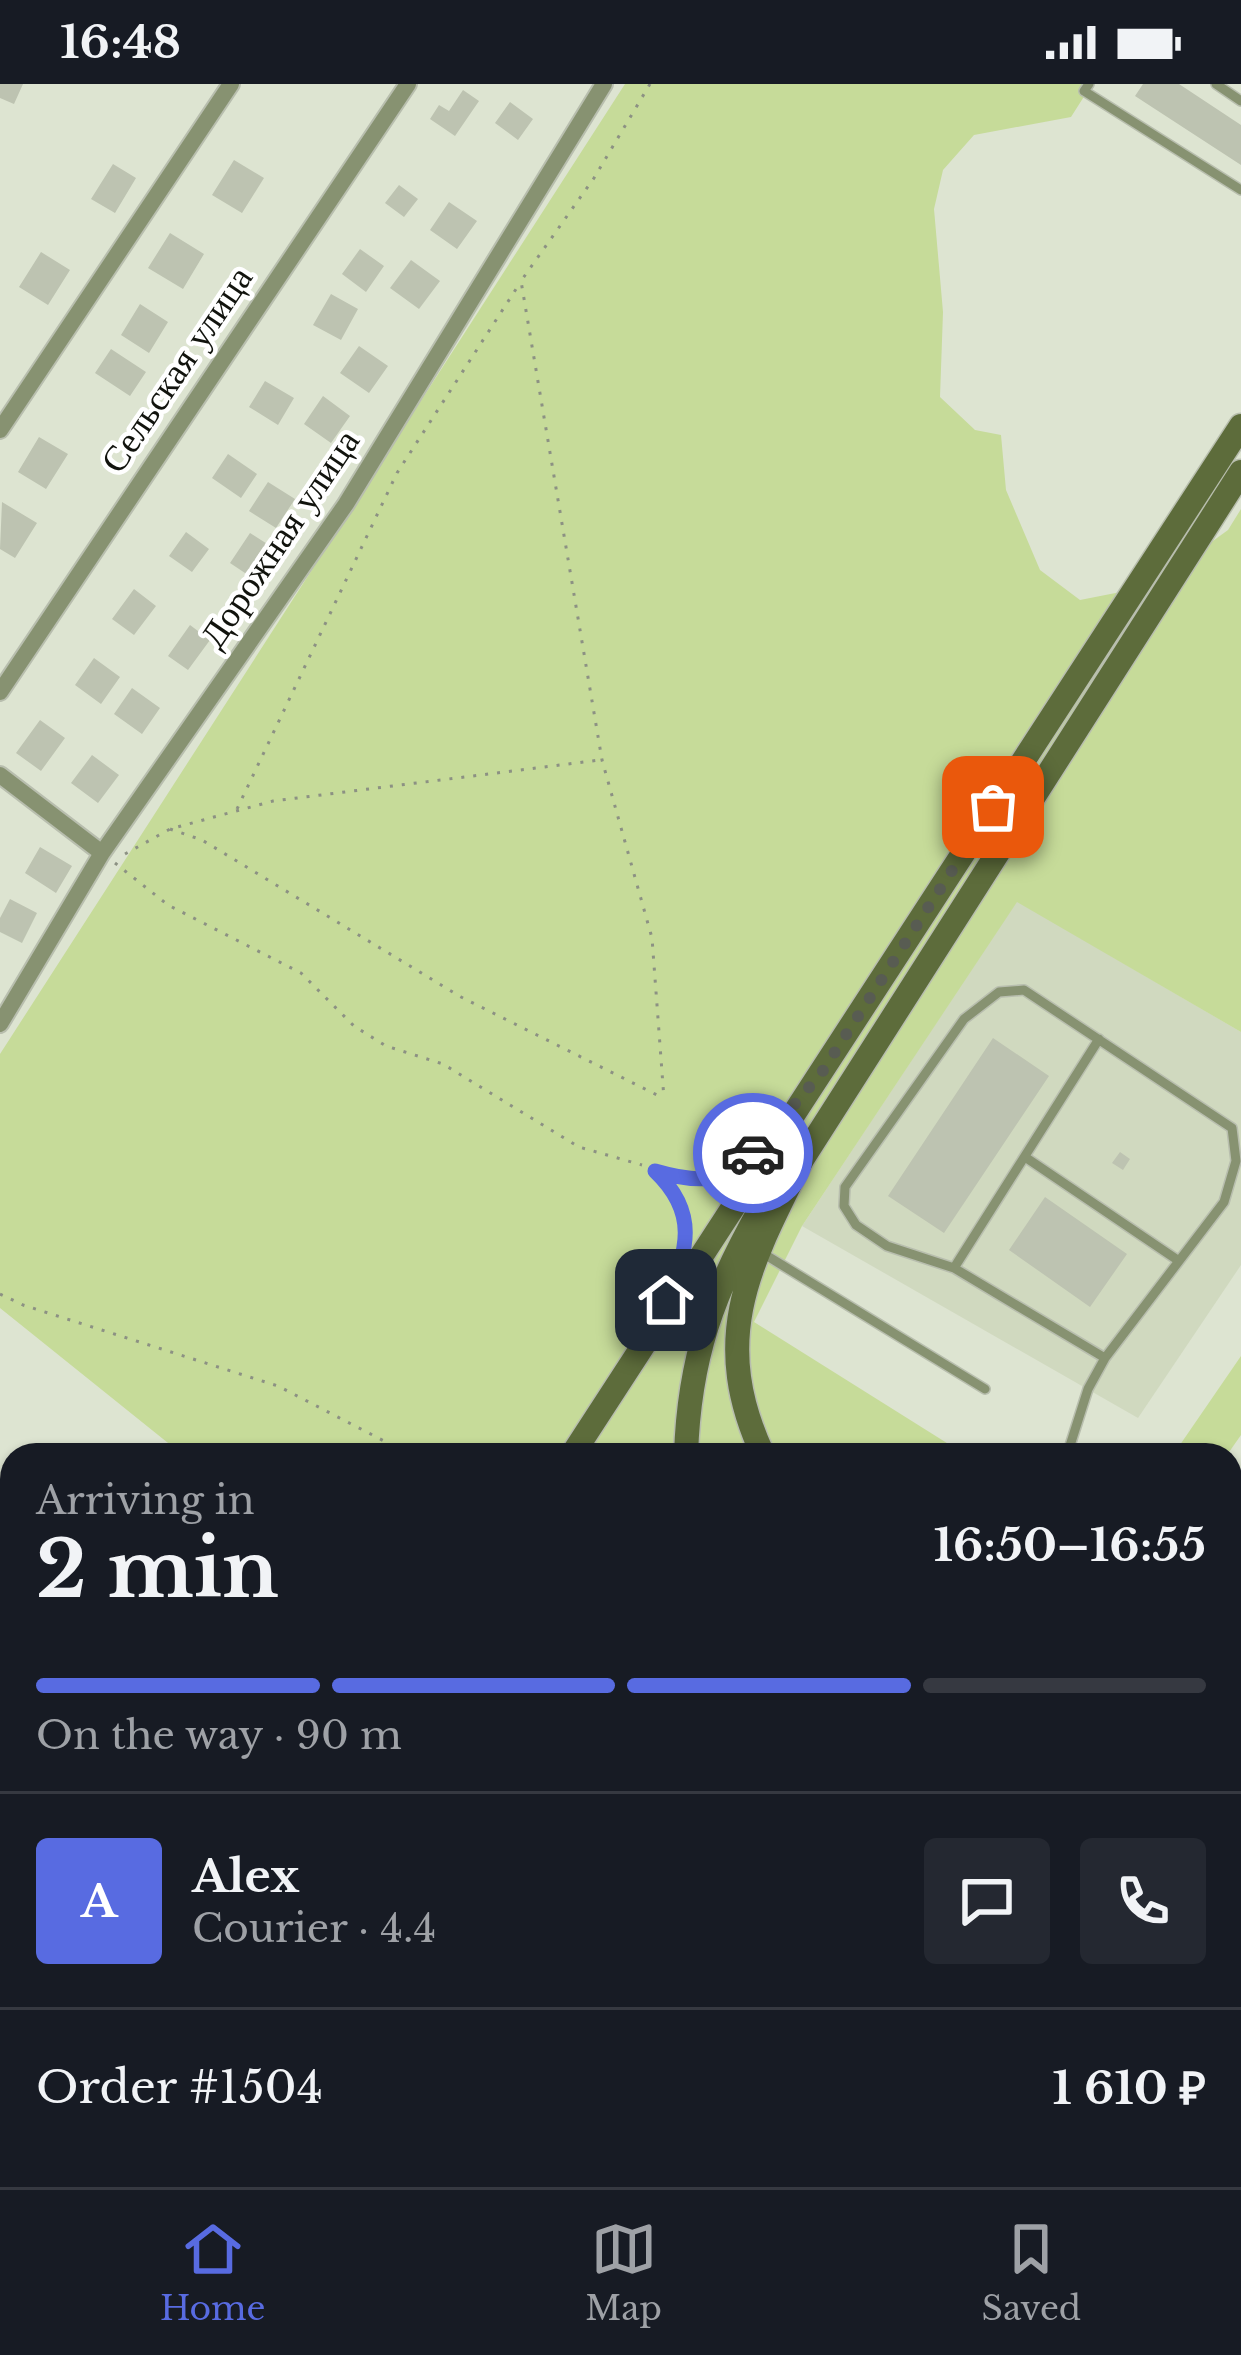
<!DOCTYPE html>
<html lang="en">
<head>
<meta charset="utf-8">
<style>
  body { margin:0; font-family:"Libre Baskerville",serif; background:#242831; color:#f1f3f6; height:100vh; display:flex; flex-direction:column; font-size:45px; white-space:nowrap }
  * { box-sizing:border-box; margin:0 }
  p { font-size:39px; color:#9ea1a6 }
  .icon { flex:none; width:66px; height:66px; fill:none; stroke:currentColor; stroke-width:2; stroke-linecap:round; stroke-linejoin:round }
  .map { position:relative; flex:1; overflow:hidden }
  .panel { position:absolute; left:0px; top:1359px; width:1242px; height:744px; display:flex; flex-direction:column; background:#171b24; border-radius:36px 36px 0 0; box-shadow:0 3px 9px #0004 }
  .panel>* { flex:none }
  .pin { position:absolute; display:grid; place-items:center; width:102px; height:102px; color:#fff; margin:-51px; border-radius:24px; box-shadow:0 6px 18px #0006 }
  .courier { position:absolute; display:grid; place-items:center; width:120px; height:120px; margin:-60px; border:9px solid #586be1; border-radius:50%; background:#fff; color:#222; box-shadow:0 3px 15px #0007 }
  .headline em { font-style:normal; font-weight:800 }
  .headline div { display:flex; flex-direction:column-reverse }
  .headline { display:flex; align-items:center; justify-content:space-between; height:204px; padding:0 36px }
  h1 { font-size:78px; font-weight:800; line-height:90px }
  .bar { display:grid; grid-template-columns:repeat(4,1fr); gap:18px 12px; align-content:center; height:144px; padding:0 36px }
  .bar i { height:15px; border-radius:9px; background:#363941 }
  .bar .current { background:#586be1 }
  .bar p { grid-column:span 4 }
  .line { display:flex; align-items:center; gap:30px; padding:0 36px; border-top:3px solid #363941 }
  .line div { flex:1 }
  .round { display:grid; place-items:center; flex:none; width:126px; height:126px; border-radius:12px; background:#242831 }
  .status { display:flex; justify-content:space-between; align-items:center; height:84px; padding:0 60px; background:#171b24; direction:ltr }
  .status svg { height:33px; fill:currentColor }
  .tabs { display:flex; justify-content:space-around; align-items:center; height:168px; border-top:3px solid #363941; background:#171b24; font-size:33px; color:#9ea1a6 }
  .tabs a { display:grid; justify-items:center; gap:6px }
  .tabs .current { color:#586be1 }
  .map>svg:first-child { display:block }
  .built { fill:#d0d9bf }
  .green { fill:#c6db99 }
  .building { fill:#bdc3b1 }
  .lines { fill:none; stroke-linecap:round; stroke-linejoin:round }
  .lane-casing { stroke:#b8beae; stroke-width:12 }
  .street-casing { stroke:#b8beae; stroke-width:20 }
  .secondary-casing { stroke:#b8beae; stroke-width:27 }
  .highway-casing { stroke:#b8beae; stroke-width:33 }
  .path { stroke:#8c9183; stroke-width:3; stroke-dasharray:3 9; stroke-linecap:butt }
  .lane { stroke:#879271; stroke-width:9 }
  .street { stroke:#879271; stroke-width:16 }
  .secondary { stroke:#5d6c3b; stroke-width:24 }
  .highway { stroke:#2c370d; stroke-width:30 }
  .done { stroke:#585c52; stroke-width:12; stroke-dasharray:0 21.6 }
  .route { stroke:#586be1; stroke-width:15 }
  .labels { text-anchor:middle; stroke-width:9; stroke-linejoin:round; paint-order:stroke }
  .street-label { font-size:36px; fill:#11130d; stroke:#fff }
</style>
</head>
<body>
<div class="status"><b>16:48</b><svg viewBox="0 0 49 12"><path d="M0 12V9h3v3zM5 12V6h3v6zM10 12V3h3v9zM15 12V0h3v12zM26 1h20v11H26zM47 4h2v5h-2z"/></svg></div>
<div class="map">
<svg width="1241" height="2103" viewBox="0 0 1241 2103">
  <rect width="100%" height="100%" fill="#dde4d1"/>
  <path class="built" d="M1017 817 1241 948V1181L1138 1334 802 1142Z"/>
  <path class="green" d="M625 0H1092L1071 33 974 51 943 86 934 125 943 228 940 313 975 346 1001 351 1006 406 1040 486 1080 516 1151 502 1228 446 1241 425V948L1017 818 802 1142 754 1238 966 1371H183L0 1224V970Z
    M1241 1272V1351L1227 1371H1173Z
    M1241 1521V2103H0V1843L12 1841V2091H1230V1525Z"/>
  <path class="building" d="M0 0H23L14 20 0 14Z
    M1143 0H1179L1241 41V81L1135 12Z
    M463 6 479 17 455 52 430 35 439 21 449 27Z
    M510 18 533 35 518 56 495 39Z
    M234 76 264 94 242 129 212 111Z
    M113 80 136 94 115 129 91 115Z
    M399 101 418 115 404 133 385 119Z
    M449 118 477 137 457 165 430 146Z
    M170 149 204 170 183 205 148 184Z
    M360 165 384 182 366 208 342 190Z
    M41 168 70 186 48 221 19 203Z
    M411 176 440 197 419 225 390 204Z
    M331 210 358 225 341 256 313 241Z
    M140 220 168 238 149 269 121 251Z
    M359 262 388 282 369 309 340 289Z
    M111 265 146 288 130 312 95 289Z
    M265 297 294 314 278 341 249 323Z
    M323 312 350 332 331 359 304 340Z
    M39 353 68 370 46 405 18 388Z
    M228 370 257 390 241 414 212 394Z
    M268 398 295 415 276 444 249 427Z
    M2 418 37 439 15 474 0 465Z
    M186 448 209 465 192 488 169 472Z
    M250 449 275 465 254 495 230 479Z
    M134 505 156 522 134 551 112 535Z
    M190 541 210 556 188 586 168 572Z
    M94 574 120 593 101 620 75 601Z
    M132 604 160 624 142 650 114 630Z
    M40 636 65 654 41 687 16 669Z
    M92 671 119 691 98 719 71 699Z
    M40 763 72 782 56 809 25 789Z
    M10 815 37 829 22 859 0 848V834Z
    M993 954 1049 992 944 1149 888 1112Z
    M1120 1068 1130 1075 1123 1086 1112 1079Z
    M1045 1113 1127 1170 1090 1223 1009 1166Z
    M8 1461 12 1463V1486L0 1506V1473Z
    M0 1547 12 1554 11 1602 0 1595Z"/>
  <g class="lines">
    <defs>
      <path id="lane" d="M1089 0 1084 7 1241 106
        M1216 0 1241 17
        M1025 1073 1179 1177
        M655 1087C708 1102 727 1099 764 1056
        M659 1091C687 1118 692 1155 677 1191
        M759 1167 985 1305
        M954 1184 1099 955
        M1067 1371 1088 1305 1105 1274 1224 1118 1236 1077 1232 1044 1024 906 999 908 964 935 845 1103 844 1122 856 1141 887 1162 954 1184 1105 1274
        M1230 1441 1241 1429"/>
      <path id="street" d="M0 346 231 0
        M0 608 408 0
        M0 691 102 769
        M0 940 102 769 346 420 604 0
        M0 1519 12 1526
        M604 2103 612 2091"/>
      <path id="secondary" d="M572 1371 1241 342
        M686 1371C689 1274 713 1208 761 1124
        M763 1371C708 1253 750 1180 803 1074L1241 388
        M928 2091 951 2103
        M987 2091 1010 2103"/>
      <path id="highway" d="M1230 1457 1241 1453
        M1230 1496 1241 1493
        M0 1756 12 1754
        M0 1795 12 1792"/>
    </defs>
    <use href="#lane" class="lane-casing"/>
    <use href="#street" class="street-casing"/>
    <use href="#secondary" class="secondary-casing"/>
    <use href="#highway" class="highway-casing"/>
    <path class="path" d="M650 0 594 94 521 197 602 676 652 854 664 1015
      M237 725 397 389 520 199
      M170 745 202 756 461 913 663 1014
      M125 770 170 745 273 717 600 676
      M115 779 168 821 301 889 354 942 386 962 443 980 579 1063 642 1081
      M0 1210 23 1221 278 1302 411 1371
      M0 1893 12 1891"/>
    <use href="#lane" class="lane"/>
    <use href="#street" class="street"/>
    <use href="#secondary" class="secondary"/>
    <use href="#highway" class="highway"/>
  </g>
  <g class="lines">
    <path class="done" d="M753 1069 822 988 993 723"/>
    <path class="route" d="M666 1216C688 1166 699 1129 655 1087 693 1098 725 1102 753 1069"/>
  </g>
  <g class="labels">
    <g class="street-label">
      <text transform="translate(176 285) rotate(-56)" y="13">Сельская улица</text>
      <text transform="translate(279 454) rotate(-56)" y="13">Дорожная улица</text>
    </g>
  </g>
</svg>
<div class="pin" style="left:993px;top:723px;background:#ea580c"><svg class="icon" aria-label="bag" viewBox="0 0 24 24"><path d="M5 8h14l-1 12H6zM9 8a3 3 0 0 1 6 0"/></svg></div>
<div class="pin" style="left:666px;top:1216px;background:#1f2937"><svg class="icon" aria-label="home" viewBox="0 0 24 24"><path d="M3 11l9-7 9 7M6 9v11h12V9"/></svg></div>
<div class="courier" style="left:753px;top:1069px"><svg class="icon" aria-label="car" viewBox="0 0 24 24"><path d="M5 17H2v-5l4-1 3-4h7l3 4 3 1v5h-3M9 17h6M6 11h13"/><circle cx="7" cy="17" r="2"/><circle cx="17" cy="17" r="2"/></svg></div>
<section class="panel">
<div class="headline"><div><h1>2 min</h1><p>Arriving in</p></div><em>16:50–16:55</em></div>
<div class="bar"><i class="current"></i><i class="current"></i><i class="current"></i><i></i><p>On the way · 90 m</p></div>
<div class="line" style="height:216px"><b class="round" style="background:#586be1;color:#fff">A</b><div><b>Alex</b><p>Courier · 4.4</p></div><a class="round"><svg class="icon" aria-label="chat" viewBox="0 0 24 24"><path d="M4 5h16v11H9l-5 4z"/></svg></a><a class="round"><svg class="icon" aria-label="phone" viewBox="0 0 24 24"><path d="M5 4h4l2 5-3 2q2 4 5 5l2-3 5 2v4C11 20 4 13 5 4z"/></svg></a></div>
<div class="line" style="height:156px"><div>Order #1504</div><b>1 610 ₽</b></div>
</section>
</div>
<nav class="tabs">
<a class="current"><svg class="icon" aria-label="home" viewBox="0 0 24 24"><path d="M3 11l9-7 9 7M6 9v11h12V9"/></svg>Home</a>
<a><svg class="icon" aria-label="map" viewBox="0 0 24 24"><path d="M3 6l6-2 6 2 6-2v14l-6 2-6-2-6 2zM9 4v14M15 6v14"/></svg>Map</a>
<a><svg class="icon" aria-label="saved" viewBox="0 0 24 24"><path d="M7 4h10v16l-5-4-5 4z"/></svg>Saved</a>
</nav>
</body>
</html>
